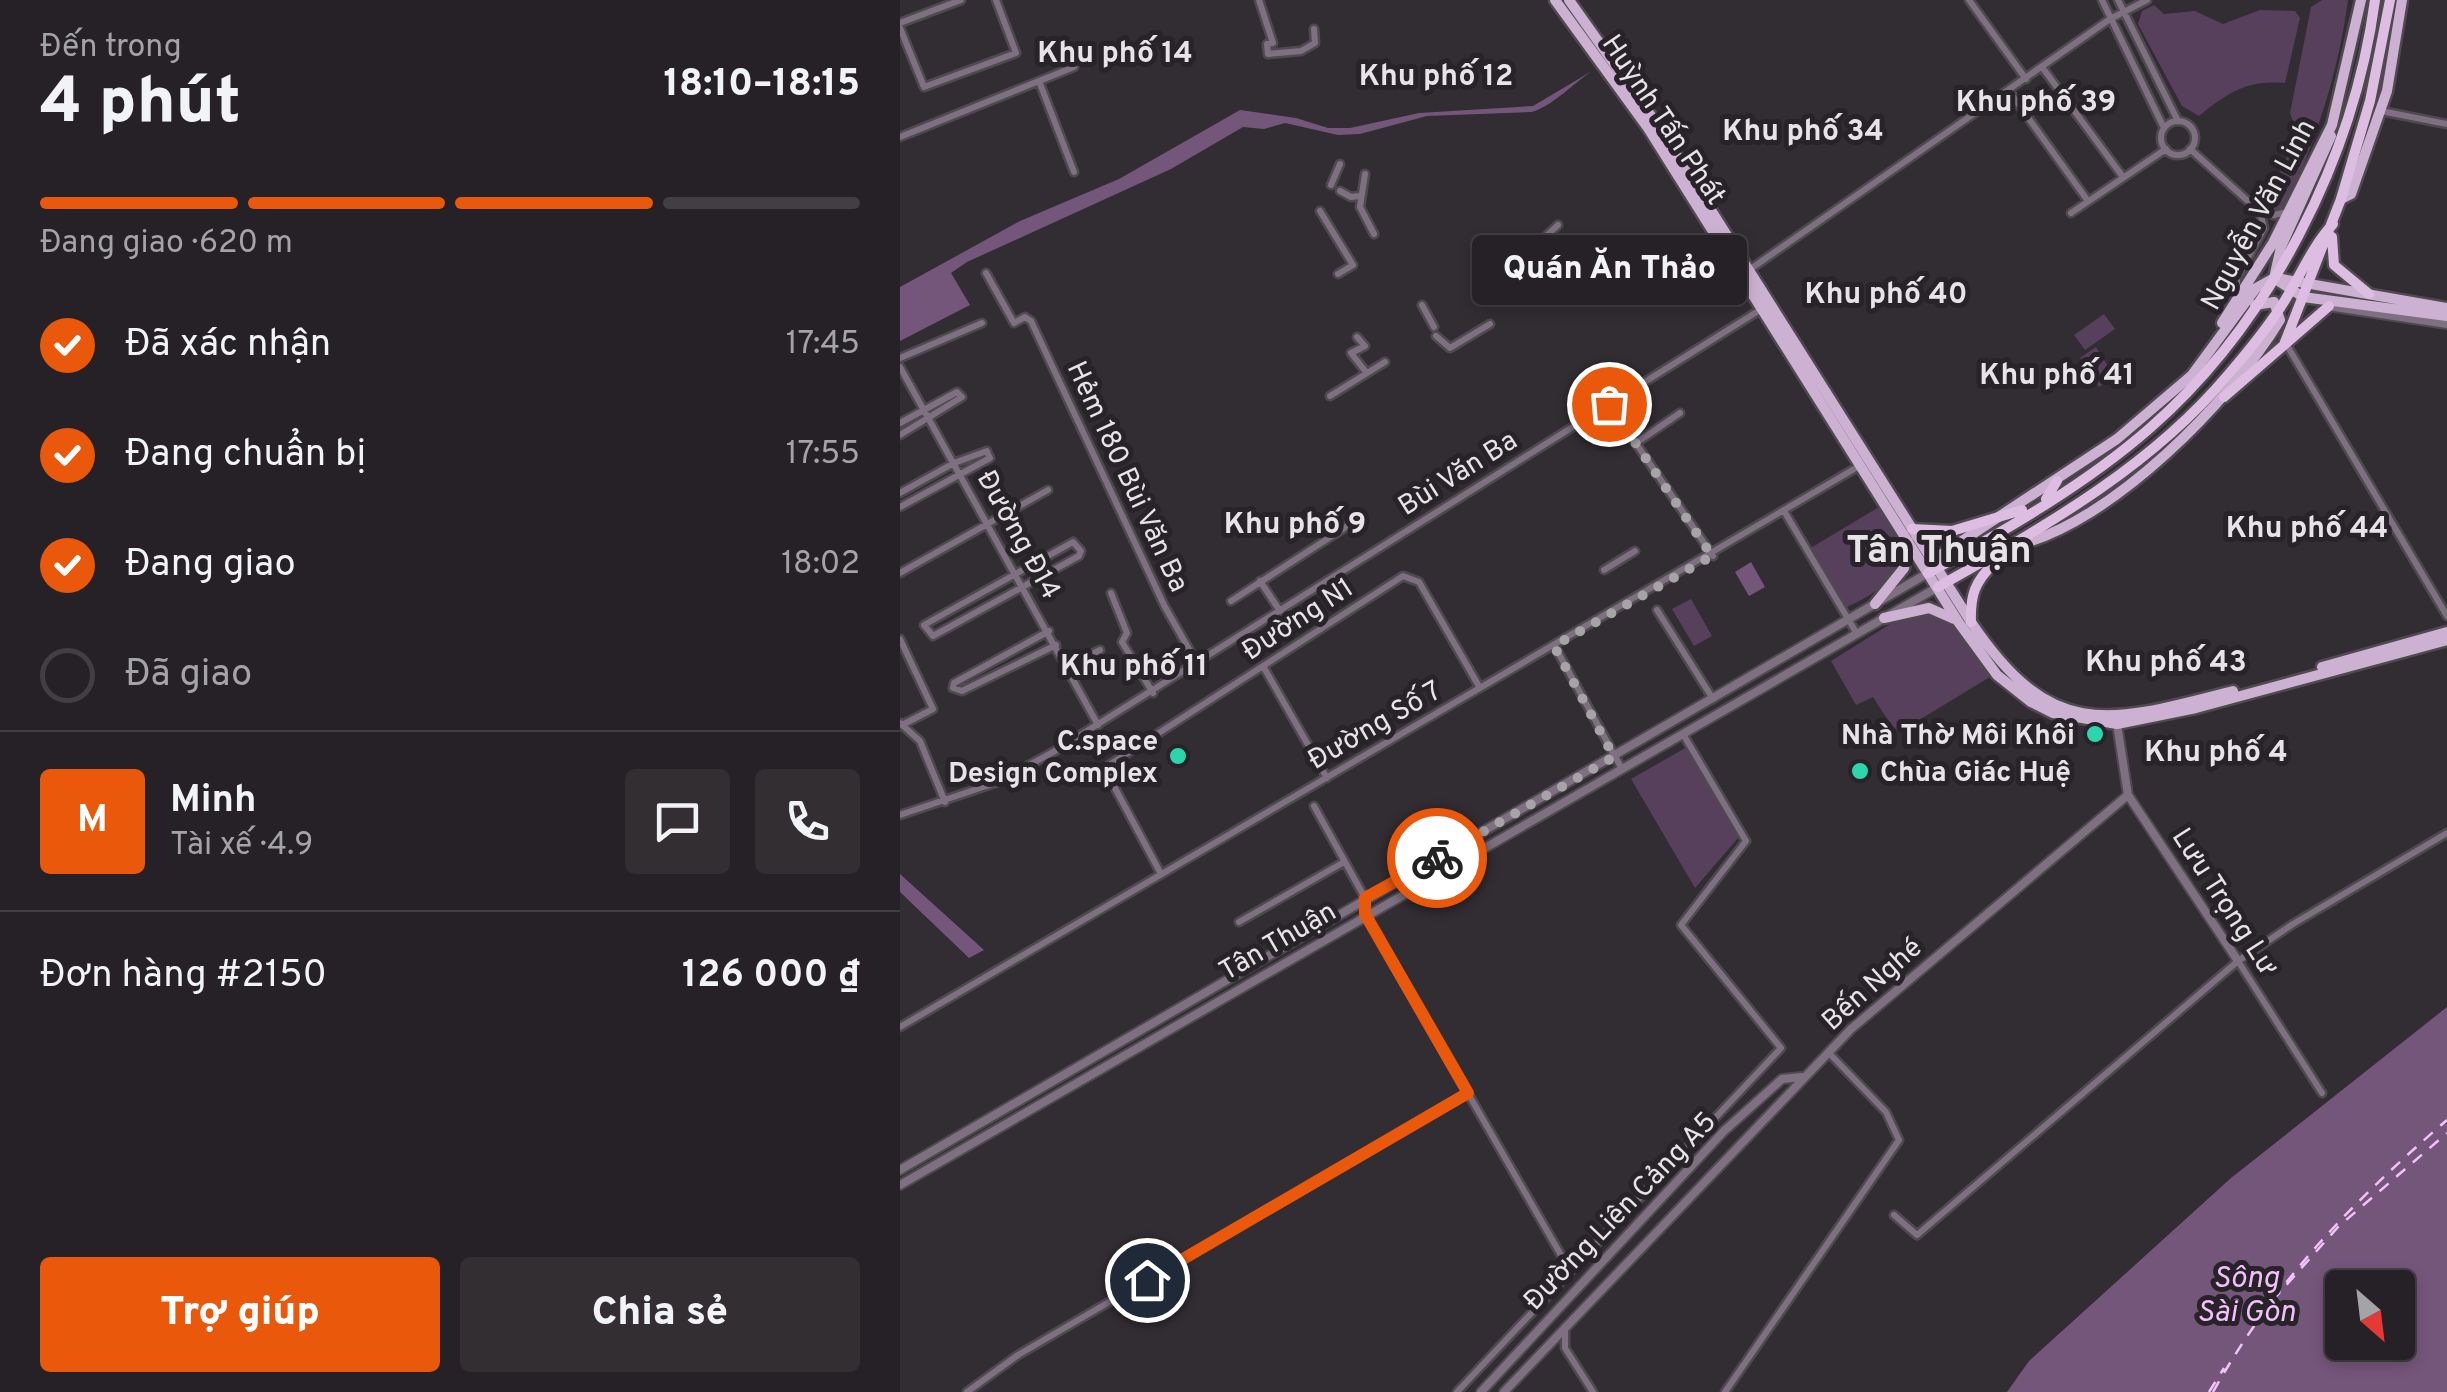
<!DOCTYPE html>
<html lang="vi">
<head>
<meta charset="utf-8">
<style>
  body { margin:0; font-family:Overpass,sans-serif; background:#322e32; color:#f1f3f6; height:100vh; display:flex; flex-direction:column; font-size:38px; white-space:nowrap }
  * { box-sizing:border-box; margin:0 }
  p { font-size:32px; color:#a4a3a7 }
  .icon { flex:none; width:55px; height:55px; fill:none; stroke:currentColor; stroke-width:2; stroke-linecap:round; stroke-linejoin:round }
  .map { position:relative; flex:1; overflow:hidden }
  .drawer { display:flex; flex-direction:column; background:#262126; width:900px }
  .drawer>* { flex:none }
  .needle { width:65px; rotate:152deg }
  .buttons { position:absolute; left:1425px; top:1270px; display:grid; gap:20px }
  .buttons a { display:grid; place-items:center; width:90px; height:90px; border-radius:10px; background:#262126; box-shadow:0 5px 15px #0003,0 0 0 2px #423e43; font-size:50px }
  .pin { position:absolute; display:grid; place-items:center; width:85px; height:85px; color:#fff; margin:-42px; border:5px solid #fff; border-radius:50%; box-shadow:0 2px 10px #0007 }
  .courier { position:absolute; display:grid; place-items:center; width:100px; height:100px; margin:-50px; border:8px solid #ea580c; border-radius:50%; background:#fff; color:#222; box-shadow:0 2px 12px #0007 }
  .bubble { position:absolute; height:70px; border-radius:10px; background:#262126; box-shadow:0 5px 15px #0003,0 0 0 2px #423e43; font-size:32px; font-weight:800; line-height:70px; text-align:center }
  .summary em { font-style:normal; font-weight:800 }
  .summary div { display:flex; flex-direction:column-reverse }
  .summary { display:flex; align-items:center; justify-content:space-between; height:170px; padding:0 40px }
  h1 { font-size:65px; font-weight:800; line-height:75px }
  .bar { display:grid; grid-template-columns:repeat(4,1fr); gap:15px 10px; align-content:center; height:120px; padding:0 40px }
  .bar i { height:12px; border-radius:8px; background:#423e43 }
  .bar .current { background:#ea580c }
  .bar p { grid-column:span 4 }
  .line { display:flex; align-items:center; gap:25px; padding:0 40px; border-top:2px solid #423e43 }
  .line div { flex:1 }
  .round { display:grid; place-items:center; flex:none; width:105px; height:105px; border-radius:10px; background:#322e32 }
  ol { padding:0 40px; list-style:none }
  li { display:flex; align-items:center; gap:30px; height:110px }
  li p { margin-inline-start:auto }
  li .icon { padding:10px; border-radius:50%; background:#ea580c; color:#fff; stroke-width:4 }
  li:last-child { color:#a4a3a7 }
  li i { width:55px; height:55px; border:5px solid #423e43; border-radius:50% }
  .button { display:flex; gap:20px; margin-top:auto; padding:20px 40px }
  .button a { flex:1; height:115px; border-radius:10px; background:#ea580c; color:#fff; font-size:40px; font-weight:800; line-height:115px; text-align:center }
  .button a+a { background:#322e32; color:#f1f3f6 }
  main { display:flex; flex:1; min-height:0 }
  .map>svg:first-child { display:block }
  .green { fill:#57405b }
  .water { fill:#74567a; fill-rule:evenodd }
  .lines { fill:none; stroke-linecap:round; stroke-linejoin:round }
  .ferry { stroke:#f2c0fb; stroke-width:2.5; stroke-dasharray:12 10; stroke-linecap:butt }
  .minor-casing { stroke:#4f4950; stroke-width:11 }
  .tertiary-casing { stroke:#4f4950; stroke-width:12 }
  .primary-casing { stroke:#4f4950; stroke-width:15 }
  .trunk-casing { stroke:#4f4950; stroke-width:15 }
  .minor { stroke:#7e7080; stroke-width:6 }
  .tertiary { stroke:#7e7080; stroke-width:8 }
  .primary { stroke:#cdb1d2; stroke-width:10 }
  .trunk { stroke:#ddbee2; stroke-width:10 }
  .done { stroke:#a8a3a8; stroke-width:10; stroke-dasharray:0 18 }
  .route { stroke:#ea580c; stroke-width:12 }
  .poi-dot { fill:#2cd5ab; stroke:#282229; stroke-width:4 }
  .labels { text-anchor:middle; stroke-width:10; stroke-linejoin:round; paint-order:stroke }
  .street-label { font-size:28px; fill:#e7e3e7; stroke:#282229 }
  .poi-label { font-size:28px; font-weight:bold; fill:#e7e3e7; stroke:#282229; text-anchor:end }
  .neighbourhood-label { font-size:30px; font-weight:bold; fill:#e7e3e7; stroke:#282229 }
  .water-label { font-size:30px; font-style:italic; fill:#f2c0fb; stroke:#282229 }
  .district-label { font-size:38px; font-weight:bold; fill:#e7e3e7; stroke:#282229 }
</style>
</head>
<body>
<main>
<section class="drawer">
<div class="summary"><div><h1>4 phút</h1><p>Đến trong</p></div><em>18:10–18:15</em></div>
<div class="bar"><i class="current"></i><i class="current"></i><i class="current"></i><i></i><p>Đang giao · 620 m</p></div>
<ol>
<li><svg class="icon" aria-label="check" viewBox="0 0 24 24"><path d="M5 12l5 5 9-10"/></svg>Đã xác nhận<p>17:45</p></li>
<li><svg class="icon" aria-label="check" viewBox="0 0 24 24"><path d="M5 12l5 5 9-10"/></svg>Đang chuẩn bị<p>17:55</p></li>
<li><svg class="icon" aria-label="check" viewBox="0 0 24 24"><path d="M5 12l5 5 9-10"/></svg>Đang giao<p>18:02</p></li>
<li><i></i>Đã giao</li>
</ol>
<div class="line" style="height:180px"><b class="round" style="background:#ea580c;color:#fff">M</b><div><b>Minh</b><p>Tài xế · 4.9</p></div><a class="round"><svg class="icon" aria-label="chat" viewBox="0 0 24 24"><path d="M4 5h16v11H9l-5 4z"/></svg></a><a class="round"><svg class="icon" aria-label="phone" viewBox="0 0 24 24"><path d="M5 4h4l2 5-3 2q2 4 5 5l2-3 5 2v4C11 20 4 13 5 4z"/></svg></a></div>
<div class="line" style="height:130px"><div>Đơn hàng #2150</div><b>126 000 ₫</b></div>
<div class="button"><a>Trợ giúp</a><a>Chia sẻ</a></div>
</section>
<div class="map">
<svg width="1547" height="1392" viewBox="0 0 1547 1392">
  <rect width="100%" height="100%" fill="#322c33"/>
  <path class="green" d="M1422 0H1448C1438 76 1414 146 1382 215L1363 203 1398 136 1390 113 1411 7Z
    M1254 5 1264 14 1295 11 1323 24 1360 10 1395 11 1400 18 1385 83C1346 80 1329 92 1299 116L1282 106 1238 24 1242 11Z
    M1204 314 1215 329 1185 350 1174 335Z
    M1196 347 1215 377 1199 387 1180 358Z
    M979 507 1006 545C1000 579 975 594 945 608L909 549Z
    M791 599 812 636 794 646 772 609Z
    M1021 613 1051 619 1090 677 1001 731 993 728 973 697 956 705 931 661 1003 616Z
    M787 747 839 837 795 888 731 779Z"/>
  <path class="water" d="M692 71C673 84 652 106 632 112L527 116 460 134 438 135 385 123 364 129 343 127 271 169 67 262 51 273 70 305 0 341V287L120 221 219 179 340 110 396 118 428 128H450L519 113 633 106Z
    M851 562 865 587 849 596 835 572Z
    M0 874 84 950 69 958 0 892Z
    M1547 1007V1392H1107L1129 1361 1331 1178ZM1442 1288H1498V1342H1442Z"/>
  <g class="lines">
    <path class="ferry" d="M1372 1301 1438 1227 1547 1133
      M1309 1392 1324 1368
      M1313 1392C1375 1281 1452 1202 1547 1120"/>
    <defs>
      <path id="minor" d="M359 0 373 43 367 44 368 54 401 51 415 43 414 29
        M1069 0 1126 79
        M1202 0 1264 128
        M1218 0 1278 121
        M0 23 61 0
        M0 28 24 87 116 53 96 0
        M1142 67 1223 177
        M139 81 174 172
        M1109 91 1188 201
        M1481 111 1547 124
        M1261 138a17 17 0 1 1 34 0a17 17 0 1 1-34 0Z
        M0 137 174 67
        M1290 149 1359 211 1374 215 1388 212
        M465 174 460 207 474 234
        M431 185 440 164
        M440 191 451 197 460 196
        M420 211 453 265 438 274
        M1171 213 1266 149
        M642 240 658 225
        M849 270 1210 19 1247 0
        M86 273 114 323 125 317 131 321 265 607 298 665
        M1337 301V278L1364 228 1360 212
        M522 305 534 327
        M536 336 550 348 590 324
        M457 337 465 346 451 353 466 372
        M1385 342 1547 616
        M0 358 82 323
        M0 367 198 725
        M430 396 485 362
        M709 404 813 556
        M0 423 57 392 62 397
        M0 435 62 397
        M736 443 780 413
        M0 493 54 463 87 451
        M0 507 90 458 87 452
        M884 511 957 634
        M173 542 181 551 179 556 33 636 24 625Z
        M704 570 735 551
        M0 573 148 490
        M360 581 380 611
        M211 593 227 633 222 642 253 693
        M331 601 449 525
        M757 610 813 699
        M149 631 54 683 53 688 62 691 156 645
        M0 639 33 709 2 725
        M654 645 722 769
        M168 666 200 650
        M363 666 427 778
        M0 723 20 741 45 802
        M414 806 465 898V914L669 1269
        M0 815 98 782 155 751 863 308
        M261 874 208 775 209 765 503 576 519 582 580 688
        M339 922 444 862
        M1338 961 1422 1093
        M0 1027 961 465
        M994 1215 1017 1235 1338 961 1393 924 1547 833
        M665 1327V1348L693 1392
        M67 1392 118 1355 568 1093
        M557 1392 881 1048 781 925 846 841 783 734
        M825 1392 999 1140 986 1112 928 1052"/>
      <path id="tertiary" d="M1428 306 1547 324
        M1217 724 1228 795 1338 961
        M0 1170 1028 573
        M0 1185 1038 587
        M581 1392 824 1131 882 1079 901 1077
        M604 1392 951 1029 1228 795"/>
      <path id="primary" d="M655 0 748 128 1059 623 1097 675 1131 702 1153 713 1217 724 1296 708 1547 640
        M669 0 756 123 1071 622C1151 741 1207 724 1333 691
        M1441 199 1451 194 1487 91 1502 0
        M1374 278 1403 297 1547 316
        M1374 278 1381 247 1431 136
        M1376 278 1547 308
        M1322 323 1373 243 1432 125 1461 0
        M1117 545C1211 523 1331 401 1380 320L1374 302 1355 305
        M1033 560 1217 439 1292 375 1356 288 1374 278
        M975 604 1004 568 1008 541
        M984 618 1029 608 1054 619
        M1422 667 1547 632"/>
      <path id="trunk" d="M1432 237 1434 265 1469 294
        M1385 342 1441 199 1470 101 1490 0
        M1324 397 1429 306
        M1146 499 1157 481
        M1012 529 1052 531 1122 510
        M1028 573C1104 531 1185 485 1250 428 1370 323 1454 157 1475 0
        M1038 587C1143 527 1249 469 1328 375 1346 354 1365 331 1380 308 1399 280 1410 249 1433 224
        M1071 622C1070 595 1075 581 1095 562"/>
    </defs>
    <use href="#minor" class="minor-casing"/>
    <use href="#tertiary" class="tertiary-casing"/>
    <use href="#primary" class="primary-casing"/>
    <use href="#trunk" class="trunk-casing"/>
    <use href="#minor" class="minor"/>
    <use href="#tertiary" class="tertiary"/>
    <use href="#primary" class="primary"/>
    <use href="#trunk" class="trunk"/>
  </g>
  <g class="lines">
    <path class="done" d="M537 858 714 757 654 646 812 556 709 404"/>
    <path class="route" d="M247 1280 568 1093 465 914V898L537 858"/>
  </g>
  <g class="poi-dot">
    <circle cx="1195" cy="734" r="10"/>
    <circle cx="278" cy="756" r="10"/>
    <circle cx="960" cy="771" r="10"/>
  </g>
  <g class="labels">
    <g class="street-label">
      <text transform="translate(765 119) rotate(56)" y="10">Huỳnh Tấn Phát</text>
      <text transform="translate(1357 214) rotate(-62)" y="10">Nguyễn Văn Linh</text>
      <text transform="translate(557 472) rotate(-32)" y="10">Bùi Văn Ba</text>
      <text transform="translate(229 476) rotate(65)" y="10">Hẻm 180 Bùi Văn Ba</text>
      <text transform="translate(120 534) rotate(61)" y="10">Đường Đ14</text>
      <text transform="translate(397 618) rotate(-33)" y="10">Đường N1</text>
      <text transform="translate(474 724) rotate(-30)" y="10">Đường Số 7</text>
      <text transform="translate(1326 901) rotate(57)" y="10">Lưu Trọng Lư</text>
      <text transform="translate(377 940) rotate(-30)" y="10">Tân Thuận</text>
      <text transform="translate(971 983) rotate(-42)" y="10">Bến Nghé</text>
      <text transform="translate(719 1210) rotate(-46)" y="10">Đường Liên Cảng A5</text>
    </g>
    <g class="poi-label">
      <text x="1175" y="744">Nhà Thờ Môi Khôi</text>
      <text x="258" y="750">C.space<tspan x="258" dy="32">Design Complex</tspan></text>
      <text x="980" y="781" text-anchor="start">Chùa Giác Huệ</text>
    </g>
    <g class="neighbourhood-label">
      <text x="215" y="62">Khu phố 14</text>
      <text x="536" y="85">Khu phố 12</text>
      <text x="1136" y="111">Khu phố 39</text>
      <text x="903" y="140">Khu phố 34</text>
      <text x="986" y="303">Khu phố 40</text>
      <text x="1157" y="384">Khu phố 41</text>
      <text x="395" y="533">Khu phố 9</text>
      <text x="1407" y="537">Khu phố 44</text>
      <text x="1266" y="671">Khu phố 43</text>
      <text x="234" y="675">Khu phố 11</text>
      <text x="1316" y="761">Khu phố 4</text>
    </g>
    <g class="water-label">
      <text x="1346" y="1287">Sông<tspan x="1346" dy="34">Sài Gòn</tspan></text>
    </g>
    <g class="district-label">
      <text x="1039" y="562">Tân Thuận</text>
    </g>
  </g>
</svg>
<div class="buttons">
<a><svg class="needle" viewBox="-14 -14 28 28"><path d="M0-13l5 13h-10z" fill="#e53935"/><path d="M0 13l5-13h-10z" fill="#a4a3a7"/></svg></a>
</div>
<div class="pin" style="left:709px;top:404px;background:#ea580c"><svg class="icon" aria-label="bag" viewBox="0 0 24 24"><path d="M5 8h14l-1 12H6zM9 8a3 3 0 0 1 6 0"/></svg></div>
<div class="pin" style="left:247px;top:1280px;background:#1f2937"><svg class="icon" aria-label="home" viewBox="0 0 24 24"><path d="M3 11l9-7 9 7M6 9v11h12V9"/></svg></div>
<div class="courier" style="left:537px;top:858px"><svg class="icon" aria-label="bike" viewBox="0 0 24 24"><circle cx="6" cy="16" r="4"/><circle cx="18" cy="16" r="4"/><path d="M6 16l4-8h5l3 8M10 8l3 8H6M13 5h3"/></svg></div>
<div class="bubble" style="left:572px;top:235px;width:275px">Quán Ăn Thảo</div>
</div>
</main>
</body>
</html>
